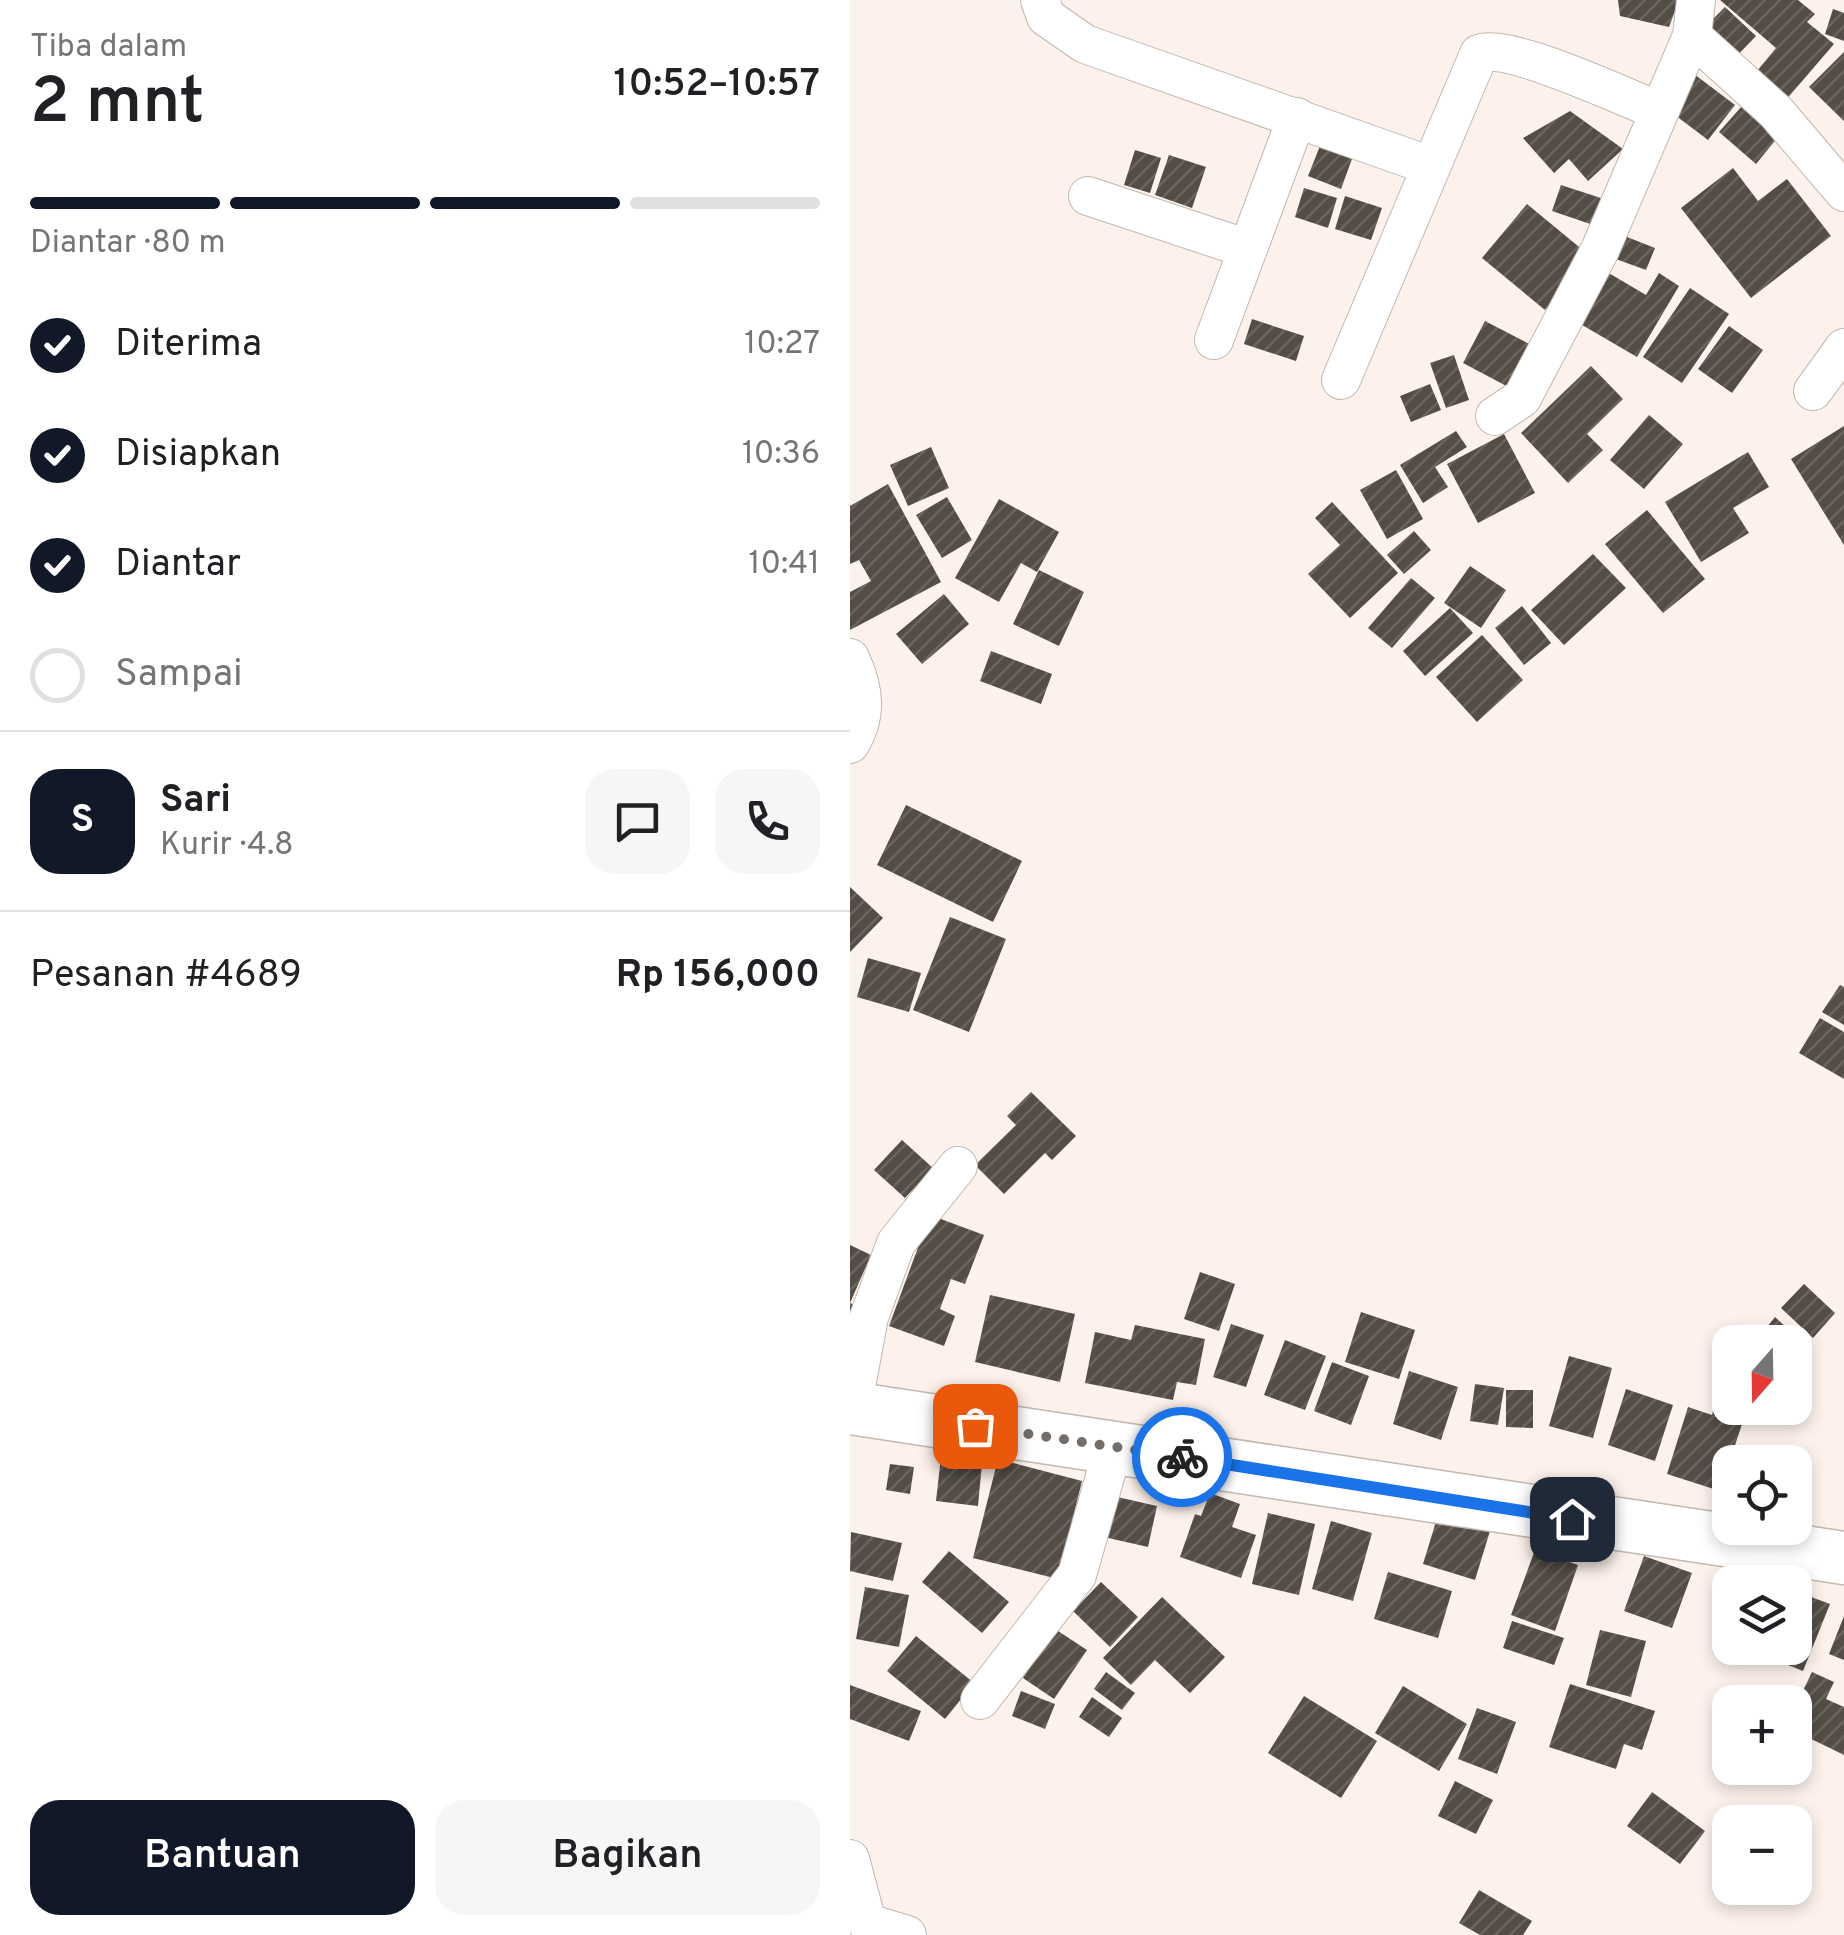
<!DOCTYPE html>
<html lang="id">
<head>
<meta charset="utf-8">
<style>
  body { margin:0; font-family:Overpass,sans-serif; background:#f6f6f6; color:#202124; height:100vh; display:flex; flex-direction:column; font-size:38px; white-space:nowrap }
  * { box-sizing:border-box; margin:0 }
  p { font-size:32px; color:#757577 }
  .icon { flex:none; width:55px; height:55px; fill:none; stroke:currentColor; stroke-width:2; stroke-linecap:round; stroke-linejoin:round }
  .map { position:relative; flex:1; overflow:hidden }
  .panel { display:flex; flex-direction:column; background:#fff; width:850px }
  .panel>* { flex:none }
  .needle { width:65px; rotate:200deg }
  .buttons { position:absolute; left:862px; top:1325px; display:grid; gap:20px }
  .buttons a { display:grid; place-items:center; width:100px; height:100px; border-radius:20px; background:#fff; box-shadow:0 5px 15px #0003; font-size:50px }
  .pin { position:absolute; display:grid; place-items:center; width:85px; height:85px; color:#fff; margin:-42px; border-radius:20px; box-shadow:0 5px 15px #0006 }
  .courier { position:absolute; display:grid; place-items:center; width:100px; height:100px; margin:-50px; border:8px solid #1a73e8; border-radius:50%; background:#fff; color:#222; box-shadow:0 2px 12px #0007 }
  .head em { font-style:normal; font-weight:600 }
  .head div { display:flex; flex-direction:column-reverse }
  .head { display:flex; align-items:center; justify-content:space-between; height:170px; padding:0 30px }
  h1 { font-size:65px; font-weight:600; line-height:75px }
  .bar { display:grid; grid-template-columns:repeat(4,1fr); gap:15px 10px; align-content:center; height:120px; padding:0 30px }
  .bar i { height:12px; border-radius:8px; background:#e0e0e0 }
  .bar .selected { background:#111827 }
  .bar p { grid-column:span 4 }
  .line { display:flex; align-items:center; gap:25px; padding:0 30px; border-top:2px solid #e0e0e0 }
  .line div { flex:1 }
  .round { display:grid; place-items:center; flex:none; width:105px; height:105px; border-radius:30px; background:#f6f6f6 }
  ol { padding:0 30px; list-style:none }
  li { display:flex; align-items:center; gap:30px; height:110px }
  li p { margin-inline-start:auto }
  li .icon { padding:10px; border-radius:50%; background:#111827; color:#fff; stroke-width:4 }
  li:last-child { color:#757577 }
  li i { width:55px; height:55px; border:5px solid #e0e0e0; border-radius:50% }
  .button { display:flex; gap:20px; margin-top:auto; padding:20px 30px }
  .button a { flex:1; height:115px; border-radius:30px; background:#111827; color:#fff; font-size:40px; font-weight:600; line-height:115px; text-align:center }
  .button a+a { background:#f6f6f6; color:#202124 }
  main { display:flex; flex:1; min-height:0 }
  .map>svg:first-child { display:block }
  .building { fill:url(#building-hatch) }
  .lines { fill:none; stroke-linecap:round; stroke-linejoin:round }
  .street-casing { stroke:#c1b8b0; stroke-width:40 }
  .secondary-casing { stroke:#c1b8b0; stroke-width:55 }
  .street { stroke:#fff; stroke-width:38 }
  .secondary { stroke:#fff; stroke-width:52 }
  .done { stroke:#746e6a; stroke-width:10; stroke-dasharray:0 18 }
  .route { stroke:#1a73e8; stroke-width:12 }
</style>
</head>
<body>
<main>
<section class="panel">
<div class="head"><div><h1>2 mnt</h1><p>Tiba dalam</p></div><em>10:52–10:57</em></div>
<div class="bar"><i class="selected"></i><i class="selected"></i><i class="selected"></i><i></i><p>Diantar · 80 m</p></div>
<ol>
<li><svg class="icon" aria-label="check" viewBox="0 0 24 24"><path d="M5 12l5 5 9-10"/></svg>Diterima<p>10:27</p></li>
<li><svg class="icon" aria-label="check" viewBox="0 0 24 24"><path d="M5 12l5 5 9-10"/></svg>Disiapkan<p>10:36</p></li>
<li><svg class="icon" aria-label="check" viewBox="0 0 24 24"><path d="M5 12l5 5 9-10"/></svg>Diantar<p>10:41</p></li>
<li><i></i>Sampai</li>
</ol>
<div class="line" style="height:180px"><b class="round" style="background:#111827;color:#fff">S</b><div><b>Sari</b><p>Kurir · 4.8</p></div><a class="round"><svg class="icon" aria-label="chat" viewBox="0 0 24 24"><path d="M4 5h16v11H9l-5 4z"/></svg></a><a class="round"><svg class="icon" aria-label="phone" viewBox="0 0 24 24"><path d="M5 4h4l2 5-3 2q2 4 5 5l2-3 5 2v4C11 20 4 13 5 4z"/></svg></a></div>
<div class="line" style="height:130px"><div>Pesanan #4689</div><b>Rp 156,000</b></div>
<div class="button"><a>Bantuan</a><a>Bagikan</a></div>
</section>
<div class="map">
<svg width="994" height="1935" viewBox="0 0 994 1935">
  <defs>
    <pattern id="building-hatch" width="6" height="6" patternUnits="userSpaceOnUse" patternTransform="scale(2.5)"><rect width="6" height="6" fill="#544d46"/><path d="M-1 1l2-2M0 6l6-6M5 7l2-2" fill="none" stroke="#69645e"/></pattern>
  </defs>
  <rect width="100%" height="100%" fill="#fdf2eb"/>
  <path class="building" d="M768 0H829L819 27 770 16Z
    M870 0H948L965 14 957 22 984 44 929 108 898 82 926 48Z
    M875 7 906 36 880 63 849 33Z
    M983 9 994 13V41L975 34Z
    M994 52V121L959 87Z
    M844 74 885 105 858 140 817 109Z
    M892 106 928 137 906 164 869 132Z
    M720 111 773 149 738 181 719 159 704 173 673 138Z
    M470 146 502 159 491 189 458 176Z
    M285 150 311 158 300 193 274 185Z
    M319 155 356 167 342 208 305 195Z
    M883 168 908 201 937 179 981 236 901 298 831 208Z
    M711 185 760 201 752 228 702 211Z
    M454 188 487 198 478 228 445 217Z
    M495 196 532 208 521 240 485 229Z
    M677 204 740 256 695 310 632 258Z
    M772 235 805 248 796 270 763 258Z
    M757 272 796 295 809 273 829 286 787 357 727 322Z
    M840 288 879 314 832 383 793 357Z
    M402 319 454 336 446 361 394 344Z
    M635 321 687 348 664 390 613 363Z
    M879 326 913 350 882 393 848 369Z
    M604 355 619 400 596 408 580 363Z
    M741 366 773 399 737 434 753 450 718 483 671 433Z
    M580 384 591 410 561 422 550 396Z
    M799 415 833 444 794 489 760 460Z
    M994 426V545L941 459Z
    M606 431 617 447 585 467 598 487 573 503 550 465Z
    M654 434 685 493 628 523 597 464Z
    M81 447 99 488 58 506 40 465Z
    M898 452 919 487 883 508 899 533 851 562 815 502Z
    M546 470 573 519 537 539 510 490Z
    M38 484 91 582 0 630V592L21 581 9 560 0 564V506Z
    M97 497 122 540 92 558 66 515Z
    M149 499 209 532 187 572 171 563 149 602 105 578Z
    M482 502 548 573 500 618 458 574 490 545 465 518Z
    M797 510 855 579 813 613 755 544Z
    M564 531 581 550 554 574 537 555Z
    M743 554 776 588 714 645 681 610Z
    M620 566 656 590 631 628 594 603Z
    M189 570 234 592 209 646 163 624Z
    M561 578 585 598 542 648 518 628Z
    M94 594 119 624 72 664 46 634Z
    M672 606 701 643 674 665 645 628Z
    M600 608 623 633 575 676 553 651Z
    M632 635 673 680 627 722 586 677Z
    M141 651 202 674 191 704 130 681Z
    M56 805 172 861 143 922 27 865Z
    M0 887 33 918 0 952Z
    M100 917 156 939 119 1032 63 1010Z
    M18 958 71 973 59 1012 7 997Z
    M990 985 994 987V1025L972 1012Z
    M970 1018 994 1032V1079L949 1053Z
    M181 1092 226 1136 202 1160 195 1153 154 1194 125 1165 166 1125 157 1116Z
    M52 1140 83 1168 55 1198 24 1170Z
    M80 1215 134 1235 115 1284 101 1279 90 1309 105 1316 94 1346 39 1326Z
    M0 1245 21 1255 0 1303 11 1307 0 1334Z
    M350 1272 385 1284 369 1331 334 1319Z
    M954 1284 985 1313 963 1338 931 1308Z
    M140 1295 225 1314 210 1382 125 1362Z
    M511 1312 565 1330 549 1379 495 1362Z
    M925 1317 957 1347 945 1361V1342H905Z
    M381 1324 414 1335 396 1387 363 1377Z
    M285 1325 355 1339 346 1385 327 1382 323 1400 235 1383 245 1332 281 1340Z
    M435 1340 476 1356 455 1410 414 1395Z
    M719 1356 762 1368 743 1438 699 1426Z
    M879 1357 880 1408H914L909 1421 894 1418 870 1491 817 1474 838 1407 862 1415Z
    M482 1362 519 1376 501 1425 464 1411Z
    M559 1371 608 1387 591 1440 543 1424Z
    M625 1384 654 1388 648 1425 620 1421Z
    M776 1389 823 1405 805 1461 758 1445Z
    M656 1390H683V1428L656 1427Z
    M92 1448 133 1452 128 1506 86 1501Z
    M148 1459 232 1481 208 1579 123 1558Z
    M40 1464 64 1467 60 1494 36 1490Z
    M360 1493 390 1504 382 1527 406 1535 391 1578 330 1557 345 1514 351 1516Z
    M263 1496 307 1506 298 1547 254 1537Z
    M418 1513 465 1524 449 1595 402 1584Z
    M588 1515 640 1531 625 1580 573 1564Z
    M481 1521 522 1533 503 1601 462 1589Z
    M1 1532 52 1543 43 1581 0 1571Z
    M685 1550 728 1565 705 1631 661 1615Z
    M99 1551 159 1602 132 1633 72 1582Z
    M794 1556 842 1573 822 1628 774 1611Z
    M538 1572 602 1591 588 1638 524 1619Z
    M251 1582 288 1617 260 1647 223 1611Z
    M15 1587 59 1595 49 1647 6 1639Z
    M880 1587V1639L863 1633Z
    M945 1591 980 1604 953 1671 903 1651 905 1648H945Z
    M312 1597 375 1657 340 1693 305 1660 281 1685 253 1658Z
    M994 1616V1660L979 1654Z
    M662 1621 714 1638 704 1665 653 1648Z
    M205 1629 237 1650 204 1699 173 1678Z
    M750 1630 796 1641 781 1697 736 1685Z
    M66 1636 124 1683 95 1719 37 1671Z
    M256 1672 285 1693 272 1710 244 1689Z
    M962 1672 984 1682 976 1699 994 1707V1755L945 1731V1707Z
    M720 1684 805 1711 792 1750 774 1744 766 1769 699 1747Z
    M0 1685 71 1711 59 1741 0 1719Z
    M553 1686 617 1724 589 1771 525 1733Z
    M171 1691 205 1704 195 1729 162 1716Z
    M454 1696 527 1741 491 1798 418 1753Z
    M242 1697 272 1718 259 1737 229 1717Z
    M627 1708 666 1722 647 1774 608 1759Z
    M605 1781 643 1800 626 1834 588 1816Z
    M802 1792 855 1831 830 1864 777 1826Z
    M629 1890 682 1921 673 1935H630L609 1923Z"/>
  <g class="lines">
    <defs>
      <path id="street" d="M190 0 196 17 235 44 578 165
        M846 0 842 36 926 112 994 192
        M238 196 398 249
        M364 340 447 117
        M491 380 629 54C657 42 774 97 809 111
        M963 391 994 348
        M645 416 672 398 750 250 842 36
        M0 658C14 688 18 715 0 744
        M2 1408 19 1317 46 1243 108 1166
        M130 1700 227 1575 264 1445
        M0 1859 17 1923 57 1935"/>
      <path id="secondary" d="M0 1408 994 1558"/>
    </defs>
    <use href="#street" class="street-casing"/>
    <use href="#secondary" class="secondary-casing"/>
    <use href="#street" class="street"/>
    <use href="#secondary" class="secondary"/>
  </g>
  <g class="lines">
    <path class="done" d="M125 1426 332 1457"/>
    <path class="route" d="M332 1457 722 1519"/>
  </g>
</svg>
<div class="buttons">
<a><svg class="needle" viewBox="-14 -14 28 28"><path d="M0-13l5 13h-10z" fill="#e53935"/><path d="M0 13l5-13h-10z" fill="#757577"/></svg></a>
<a><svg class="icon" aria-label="locate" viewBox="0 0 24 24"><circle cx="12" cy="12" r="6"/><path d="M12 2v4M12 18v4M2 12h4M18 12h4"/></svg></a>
<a><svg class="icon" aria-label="layers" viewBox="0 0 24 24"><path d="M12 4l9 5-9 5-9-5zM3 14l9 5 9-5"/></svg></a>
<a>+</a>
<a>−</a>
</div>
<div class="pin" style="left:125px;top:1426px;background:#ea580c"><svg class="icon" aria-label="bag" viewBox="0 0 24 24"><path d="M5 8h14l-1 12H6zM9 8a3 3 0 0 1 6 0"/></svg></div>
<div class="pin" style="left:722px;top:1519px;background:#1f2937"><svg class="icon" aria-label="home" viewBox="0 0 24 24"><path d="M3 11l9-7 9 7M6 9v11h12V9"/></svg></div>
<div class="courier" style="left:332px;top:1457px"><svg class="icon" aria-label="bike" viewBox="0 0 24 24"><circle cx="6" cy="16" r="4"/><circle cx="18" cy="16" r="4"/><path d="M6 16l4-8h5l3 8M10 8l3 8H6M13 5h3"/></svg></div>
</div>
</main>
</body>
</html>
